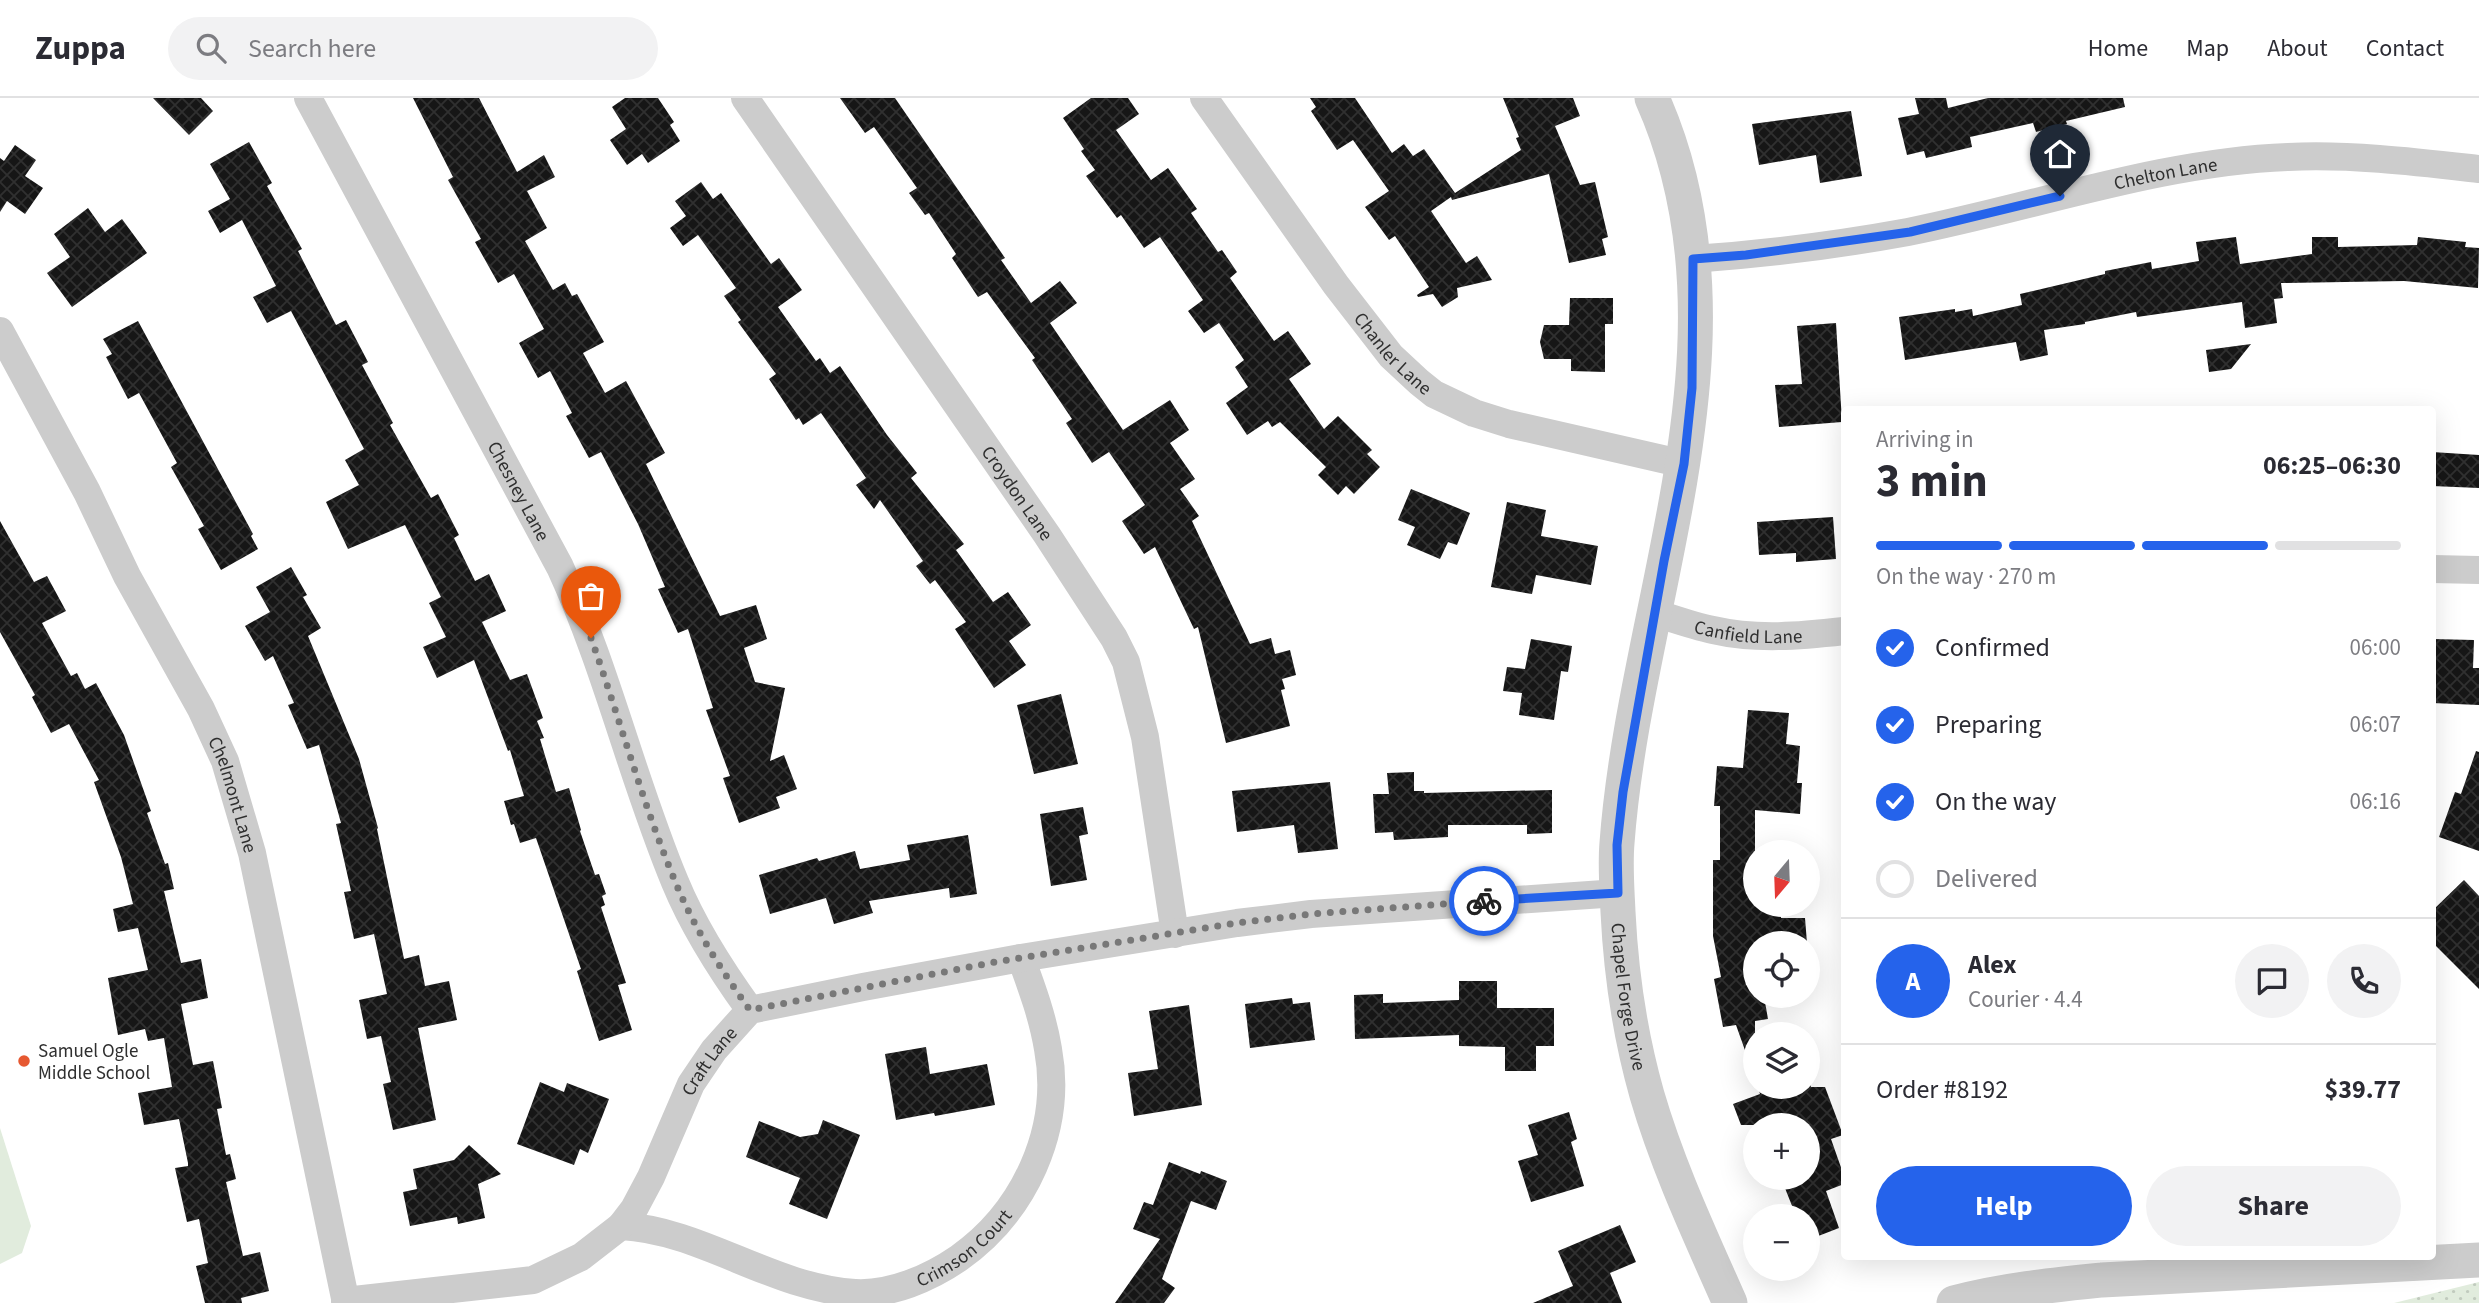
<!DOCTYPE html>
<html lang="en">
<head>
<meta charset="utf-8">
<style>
  body { margin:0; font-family:"Source Sans 3",sans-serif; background:#f2f2f3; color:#2b2b33; height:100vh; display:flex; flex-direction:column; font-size:26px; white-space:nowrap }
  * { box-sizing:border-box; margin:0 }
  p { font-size:23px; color:#7c7c81 }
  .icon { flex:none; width:38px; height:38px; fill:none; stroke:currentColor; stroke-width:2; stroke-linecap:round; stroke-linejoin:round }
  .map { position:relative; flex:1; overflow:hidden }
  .panel { position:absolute; left:1841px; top:308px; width:595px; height:854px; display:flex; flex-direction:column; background:#fff; border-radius:7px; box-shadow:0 7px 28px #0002 }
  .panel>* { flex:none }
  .needle { width:46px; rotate:199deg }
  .buttons { position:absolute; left:1743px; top:742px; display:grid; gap:14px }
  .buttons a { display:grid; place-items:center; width:77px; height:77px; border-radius:50%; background:#fff; box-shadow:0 7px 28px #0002; font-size:35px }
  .pin { position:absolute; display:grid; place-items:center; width:60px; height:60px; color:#fff; margin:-72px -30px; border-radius:50% 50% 50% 0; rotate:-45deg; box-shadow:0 0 7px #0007 }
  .pin .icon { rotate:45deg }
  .courier { position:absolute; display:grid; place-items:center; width:70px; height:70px; margin:-35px; border:5px solid #2563eb; border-radius:50%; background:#fff; color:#222; box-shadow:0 2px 9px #0007 }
  .headline em { font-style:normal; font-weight:700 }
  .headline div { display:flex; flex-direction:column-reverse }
  .headline { display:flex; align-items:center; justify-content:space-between; height:119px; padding:0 35px }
  h1 { font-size:46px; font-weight:700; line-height:52px }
  .bar { display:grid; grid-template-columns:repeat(4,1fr); gap:10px 7px; align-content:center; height:84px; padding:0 35px }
  .bar i { height:9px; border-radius:5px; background:#e1e1e2 }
  .bar .on { background:#2563eb }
  .bar p { grid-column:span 4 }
  .line { display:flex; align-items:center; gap:18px; padding:0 35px; border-top:2px solid #e1e1e2 }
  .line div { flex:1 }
  .round { display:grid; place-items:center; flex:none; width:74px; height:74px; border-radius:37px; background:#f2f2f3 }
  ol { padding:0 35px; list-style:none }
  li { display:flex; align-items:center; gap:21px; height:77px }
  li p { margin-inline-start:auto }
  li .icon { padding:7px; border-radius:50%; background:#2563eb; color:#fff; stroke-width:4 }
  li:last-child { color:#7c7c81 }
  li i { width:38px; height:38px; border:4px solid #e1e1e2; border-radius:50% }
  .cta { display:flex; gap:14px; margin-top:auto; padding:14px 35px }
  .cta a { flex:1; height:80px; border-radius:42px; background:#2563eb; color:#fff; font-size:28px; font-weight:700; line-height:80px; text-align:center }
  .cta a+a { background:#f2f2f3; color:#2b2b33 }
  header { display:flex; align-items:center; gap:42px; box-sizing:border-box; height:98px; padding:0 35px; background:#fff; border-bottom:2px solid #e1e1e2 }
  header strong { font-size:33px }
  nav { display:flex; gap:38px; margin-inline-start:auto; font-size:24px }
  .search { width:490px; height:63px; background:#f2f2f3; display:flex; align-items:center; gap:18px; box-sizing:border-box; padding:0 24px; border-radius:38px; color:#7c7c81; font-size:26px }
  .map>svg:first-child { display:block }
  .park { fill:url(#park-dots) }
  .garden { fill:#e1ecdd }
  .building { fill:url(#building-cross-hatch) }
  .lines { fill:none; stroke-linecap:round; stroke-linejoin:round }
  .minor { stroke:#ccc; stroke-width:28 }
  .tertiary { stroke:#ccc; stroke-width:35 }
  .done { stroke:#787878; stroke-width:7; stroke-dasharray:0 12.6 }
  .route { stroke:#2563eb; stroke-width:9 }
  .poi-dot { fill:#e65831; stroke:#fff; stroke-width:2.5 }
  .labels { text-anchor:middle; stroke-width:7; stroke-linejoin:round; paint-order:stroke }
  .street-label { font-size:19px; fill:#2f2f2f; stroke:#fff }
  .poi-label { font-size:19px; fill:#2f2f2f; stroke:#fff; text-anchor:start }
</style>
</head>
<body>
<header>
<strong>Zuppa</strong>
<div class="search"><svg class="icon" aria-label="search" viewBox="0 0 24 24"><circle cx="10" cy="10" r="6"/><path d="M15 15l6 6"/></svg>Search here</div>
<nav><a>Home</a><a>Map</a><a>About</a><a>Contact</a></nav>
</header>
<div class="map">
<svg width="2479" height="1205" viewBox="0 0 2479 1205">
  <defs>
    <pattern id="park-dots" width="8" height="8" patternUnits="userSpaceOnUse" patternTransform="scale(1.75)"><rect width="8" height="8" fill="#e1ecdd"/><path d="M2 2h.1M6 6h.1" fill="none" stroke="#c1cbbe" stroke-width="1.8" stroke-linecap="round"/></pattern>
    <pattern id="building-cross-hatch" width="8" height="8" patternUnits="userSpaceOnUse" patternTransform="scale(1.75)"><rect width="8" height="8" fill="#161616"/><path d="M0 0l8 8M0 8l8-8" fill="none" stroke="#303030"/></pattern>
  </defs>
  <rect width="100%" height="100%" fill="#fff"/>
  <path class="park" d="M2479 1184V1205H2394Z"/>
  <path class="garden" d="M0 1030 31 1128 22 1155 0 1166Z"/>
  <path class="building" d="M153 0H201L213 13 189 37Z
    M413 0H479L517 74 544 57 555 79 527 93 547 130 525 143 553 192 565 185 572 198 577 196 604 244 583 255 605 295 626 283 665 355 646 366 720 518 756 507 767 541 744 550 755 584 785 590 770 663 784 657 797 691 776 699 780 710 739 725 723 680 730 678 706 612 713 610 688 531 678 535 658 491 665 489 638 426 601 354 589 360 566 318 572 315 550 273 538 280 519 245 544 231 514 176 498 185 475 144 481 141 448 82 453 79Z
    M625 0H658L674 24 670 27 680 43 648 65 642 56 627 67 610 42 626 31 612 9Z
    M840 0H895L1005 160 1001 162 1031 205 1060 183 1077 205 1050 225 1123 332 1170 302 1189 332 1170 345 1195 381 1180 391 1199 418 1192 423 1250 546 1271 540 1275 556 1290 552 1296 577 1282 581 1285 591 1281 592 1290 628 1226 645 1198 529 1194 531 1155 449 1144 456 1122 423 1145 407 1109 354 1092 365 1066 325 1072 321 1032 262 1035 260 987 194 978 199 952 160 956 156 929 115 925 117 909 95 917 90 874 29 865 35Z
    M1091 0H1128L1139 16 1116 32 1151 82 1168 70 1197 111 1191 115 1218 154 1222 152 1237 174 1230 180 1274 243 1288 233 1311 266 1289 281 1324 331 1338 318 1372 352 1367 356 1380 369 1354 396 1346 388 1338 397 1318 377 1326 369 1280 324 1272 329 1268 323 1247 337 1226 305 1248 289 1235 269 1244 262 1219 225 1204 235 1188 213 1203 202 1160 139 1144 150 1121 117 1117 120 1086 78 1095 72 1081 53 1084 51 1063 20Z
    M1310 0H1355L1392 55 1404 46 1413 58 1424 51 1455 95 1521 52 1516 40 1519 39 1503 0H1573L1580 18 1555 28 1580 87 1595 84 1608 139 1602 141 1606 157 1569 165 1549 76 1452 102 1451 99 1431 113 1466 165 1477 158 1492 182 1457 190 1458 199 1442 209 1433 196 1418 199 1417 197 1429 189 1395 138 1389 142 1365 109 1389 93 1353 42 1337 52 1311 13 1316 9Z
    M1915 0H1946L1948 10 1988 0H2123L2125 9 2066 23 2067 26 2036 34 2033 25 1970 39 1972 49 1926 60 1924 53 1907 57 1898 20 1919 16Z
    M1851 13 1862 78 1820 85 1816 57 1759 67 1752 26Z
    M249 44 272 85 267 88 302 151 298 153 336 227 346 222 368 264 362 267 393 325 390 327 431 400 438 396 459 437 454 440 475 483 489 476 506 513 482 524 510 582 527 576 543 620 537 623 544 640 540 641 556 694 569 690 581 732 580 733 595 777 599 776 606 796 602 798 605 807 601 809 626 885 618 887 632 932 599 943 577 873 581 871 536 740 520 745 514 726 511 727 504 703 524 698 510 652 508 653 474 562 437 580 423 549 446 539 429 505 441 499 405 427 348 451 326 404 359 387 345 362 364 351 291 213 267 225 253 199 276 188 242 122 220 135 208 113 230 101 210 66Z
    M15 47 36 62 25 78 43 90 25 116 7 103 0 114V60L4 63Z
    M701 84 713 101 721 95 771 166 779 160 802 192 778 209 816 263 820 260 830 275 840 268 887 337 917 375 911 380 964 446 956 452 993 504 1008 494 1031 527 1009 543 1026 567 994 590 955 531 966 524 935 482 930 486 916 468 923 463 880 402 874 411 856 387 866 380 821 315 803 327 799 320 796 322 769 281 776 276 738 224 741 222 724 198 736 190 698 137 683 148 670 130 686 118 675 103Z
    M88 110 105 134 122 121 147 155 72 209 47 175 70 159 54 136Z
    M2236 139 2240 166 2312 156V139H2338V149L2417 147 2418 139 2466 144 2465 149 2479 150 2478 190 2404 183 2281 185 2283 200 2274 201 2277 225 2245 230 2242 204 2137 219 2136 214 2085 224V226L2044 232 2048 257 2020 263 2016 244 1905 262 1899 219 1955 211V214L1972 211 1973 218 2022 207 2020 196 2105 176V173L2151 164 2152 171 2199 163 2196 144Z
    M1570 200H1613V226H1605V274L1571 273V261H1544L1540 244 1544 227H1569Z
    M138 223 253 436 251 438 258 451 221 472 198 431 204 428 171 369 177 365 139 295 128 301 106 259 112 256 103 241Z
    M1836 225 1842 324 1779 329 1775 287 1802 286 1797 228Z
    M2251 246 2231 271 2209 274 2206 252Z
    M2432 354 2479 357V390L2432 388Z
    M1411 391 1470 415 1457 447 1448 444 1440 461 1407 447 1415 429 1398 422Z
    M1507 404 1546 412 1541 438 1598 448 1591 487 1536 477 1532 496 1491 489Z
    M1833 419 1836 461 1796 464V455L1759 457 1757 424Z
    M0 423 34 484 47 478 66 513 42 525 71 578 77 575 85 591 96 585 124 637 151 713 147 715 165 766 168 765 174 791 164 793 181 865 201 861 208 900 181 906 193 967 213 963 222 1010 217 1011 226 1057 230 1056 236 1081 226 1084 243 1158 260 1154 269 1193 241 1200 242 1205H205L196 1168 208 1165 199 1121 187 1124 175 1070 188 1068V1065L179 1021 144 1027 138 995 172 989 164 940 148 943 145 931 118 937 108 880 148 872 138 830 118 834 113 811 133 806 121 759 94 684 99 682 69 626 51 635 32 599 35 597 0 534Z
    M291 469 307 497 303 499 321 530 308 538 359 661 378 730 377 731 404 861 419 857 425 888 449 883 457 922 418 930 436 1022 393 1032 383 986 391 984 381 938 367 941 359 902 387 896 374 836 354 841 344 794 351 793 336 726 341 725 319 647 307 651 288 607 294 605 273 558 265 563 245 528 270 514 256 489Z
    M1531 541 1572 548 1568 574 1561 573 1554 622 1519 617 1522 595 1503 593 1507 569 1525 571Z
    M2432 541 2474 542 2473 570H2479V607L2432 605Z
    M1061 596 1078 666 1034 676 1017 607Z
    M1748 612 1789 615 1786 646 1800 648 1797 685H1802L1800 716 1755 712V807H1781V820H1805L1807 845H1755V898H1764L1768 921 1755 923V971L1752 972 1736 927 1723 929 1714 881 1721 879 1713 838V762H1720V708H1714L1717 668 1743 670Z
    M2476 653 2479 654V753L2439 739 2455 694 2461 696Z
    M1414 674V693H1424V695L1552 692V735L1527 736V727H1448V739L1394 742 1393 734 1375 735 1373 696H1389L1387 675Z
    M1330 684 1338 751 1298 755 1294 727 1237 734 1232 693Z
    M1083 709 1088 736 1079 738 1087 782 1051 788 1040 716Z
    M968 737 977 796 950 800 949 790 869 803 873 815 834 826 826 800 770 816 759 777 817 760 819 763 855 753 860 771 910 762 907 747Z
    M2464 782 2479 798V891L2432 844V813Z
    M1459 883H1497V910H1554V948H1536V973H1505V949L1459 948V937L1355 941 1354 897 1383 896V905L1459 902Z
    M1292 900 1293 906 1310 904 1315 942 1250 950 1245 906Z
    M1189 907 1202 1007 1134 1018 1128 975 1158 971 1149 913Z
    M926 949 930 976 987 966 995 1007 935 1018 934 1015 896 1022 885 956Z
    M540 984 564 994 567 985 609 1001 588 1055 580 1051 574 1067 517 1046Z
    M1808 986H1810L1811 989H1825L1843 1037 1831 1041 1844 1078V1086L1826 1093 1839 1130 1808 1142V1118H1796L1781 1080H1808V1027H1741L1733 1006 1760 996 1758 989H1808Z
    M1569 1014 1577 1041 1571 1044 1584 1088 1531 1104 1518 1063 1538 1057 1528 1027Z
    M823 1022 860 1037 827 1121 789 1106 800 1080 746 1059 759 1023 800 1039 818 1036Z
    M469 1047 501 1076 478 1086 485 1120 458 1126 457 1119 410 1128 403 1094 417 1091 413 1071 454 1062Z
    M1169 1064 1200 1076 1201 1073 1227 1083 1216 1112 1191 1103 1162 1181 1175 1190 1164 1205H1115L1160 1141 1133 1131 1144 1104 1153 1107Z
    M1620 1127 1636 1164 1610 1175 1622 1205H1533L1573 1188 1558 1153Z"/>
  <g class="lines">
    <g class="minor">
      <path id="s1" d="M308 0 560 469C607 571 632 681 675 784 694 830 721 872 750 912"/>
      <path id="s2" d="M745 0 1047 437 1114 540 1126 564 1145 639 1175 836"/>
      <path id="s3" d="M1204 0 1336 187 1391 258 1419 284 1434 296 1474 315 1509 326 1684 366"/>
      <path id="s4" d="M1693 161C1765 156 1837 147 1908 134 2035 109 2159 64 2288 59 2351 56 2417 64 2479 71"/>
      <path id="s5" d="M0 233 87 394 127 478 201 611 225 663 252 755 346 1205"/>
      <path d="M2432 471 2479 472"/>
      <path id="s6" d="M1655 515C1674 521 1694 528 1713 532 1756 542 1801 538 1844 533"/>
      <path id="s7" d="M621 1128C702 1132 772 1190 855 1195 891 1197 930 1180 959 1160 1024 1114 1063 1032 1048 951 1043 920 1032 890 1021 860"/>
      <path id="s8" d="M345 1203 533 1182 581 1159 621 1128 634 1111 651 1079 691 986 714 952 750 912 863 889 1021 860 1237 825 1311 816 1618 795"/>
    </g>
    <g class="tertiary">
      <path id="s9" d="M1652 0C1760 241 1635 500 1617 745 1615 768 1617 791 1618 814 1621 876 1630 937 1647 997 1668 1069 1700 1137 1730 1205"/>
      <path d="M1954 1205C2003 1192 2053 1187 2102 1182L2479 1162"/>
    </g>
  </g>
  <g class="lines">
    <path class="done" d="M591 540C620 621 642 704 675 783 694 830 721 872 750 912L995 864 1237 825 1311 816 1484 803"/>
    <path class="route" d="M1484 803 1618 795 1617 747 1623 694 1664 463 1684 366 1692 290 1693 161 1746 157 1910 134 2060 98"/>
  </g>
  <circle class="poi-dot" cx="24" cy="963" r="7"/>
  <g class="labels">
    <g class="street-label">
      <text dy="7" stroke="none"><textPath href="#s4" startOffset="481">Chelton Lane</textPath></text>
      <text dy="7" stroke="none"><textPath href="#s3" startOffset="318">Chanler Lane</textPath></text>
      <text dy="7" stroke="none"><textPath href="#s1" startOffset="446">Chesney Lane</textPath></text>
      <text dy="7" stroke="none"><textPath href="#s2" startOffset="480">Croydon Lane</textPath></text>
      <text dy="7" stroke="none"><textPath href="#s6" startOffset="96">Canfield Lane</textPath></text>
      <text dy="7" stroke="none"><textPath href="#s5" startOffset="520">Chelmont Lane</textPath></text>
      <text dy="7" stroke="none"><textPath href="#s9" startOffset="912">Chapel Forge Drive</textPath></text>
      <text dy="7" stroke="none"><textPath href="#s8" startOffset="481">Craft Lane</textPath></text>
      <text dy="7" stroke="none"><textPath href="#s7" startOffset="366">Crimson Court</textPath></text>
    </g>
    <g class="poi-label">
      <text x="38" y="959">Samuel Ogle<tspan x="38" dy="22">Middle School</tspan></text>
    </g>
  </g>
</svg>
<div class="buttons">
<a><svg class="needle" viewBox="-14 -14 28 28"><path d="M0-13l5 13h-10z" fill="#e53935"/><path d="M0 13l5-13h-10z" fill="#7c7c81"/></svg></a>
<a><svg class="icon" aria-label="locate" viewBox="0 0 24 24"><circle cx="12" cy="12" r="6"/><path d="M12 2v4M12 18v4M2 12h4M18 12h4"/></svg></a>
<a><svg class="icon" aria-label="layers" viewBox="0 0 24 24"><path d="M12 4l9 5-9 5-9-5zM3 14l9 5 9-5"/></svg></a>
<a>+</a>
<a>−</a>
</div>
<div class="pin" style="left:591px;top:540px;background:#ea580c"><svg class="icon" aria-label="bag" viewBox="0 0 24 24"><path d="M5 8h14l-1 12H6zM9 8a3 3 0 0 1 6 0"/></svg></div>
<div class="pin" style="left:2060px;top:98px;background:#1f2937"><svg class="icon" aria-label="home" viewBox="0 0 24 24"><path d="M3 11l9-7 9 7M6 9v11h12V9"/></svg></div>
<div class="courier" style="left:1484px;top:803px"><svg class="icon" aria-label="bike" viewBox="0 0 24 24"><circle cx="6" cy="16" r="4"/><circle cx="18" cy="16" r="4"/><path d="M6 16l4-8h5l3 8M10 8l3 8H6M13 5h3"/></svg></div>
<section class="panel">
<div class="headline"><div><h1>3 min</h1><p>Arriving in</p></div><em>06:25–06:30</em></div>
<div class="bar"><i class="on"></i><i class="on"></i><i class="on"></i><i></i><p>On the way · 270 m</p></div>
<ol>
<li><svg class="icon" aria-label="check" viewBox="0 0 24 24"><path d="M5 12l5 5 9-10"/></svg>Confirmed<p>06:00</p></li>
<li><svg class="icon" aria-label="check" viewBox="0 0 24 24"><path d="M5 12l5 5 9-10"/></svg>Preparing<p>06:07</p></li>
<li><svg class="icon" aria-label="check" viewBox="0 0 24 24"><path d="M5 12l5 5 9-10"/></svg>On the way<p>06:16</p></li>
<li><i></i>Delivered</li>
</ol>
<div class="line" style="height:126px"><b class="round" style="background:#2563eb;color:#fff">A</b><div><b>Alex</b><p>Courier · 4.4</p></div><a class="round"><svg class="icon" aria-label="chat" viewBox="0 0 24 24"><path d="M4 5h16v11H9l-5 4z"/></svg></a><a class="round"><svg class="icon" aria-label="phone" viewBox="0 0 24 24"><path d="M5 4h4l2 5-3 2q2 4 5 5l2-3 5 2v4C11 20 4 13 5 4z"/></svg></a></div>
<div class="line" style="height:91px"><div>Order #8192</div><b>$39.77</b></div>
<div class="cta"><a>Help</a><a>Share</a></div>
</section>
</div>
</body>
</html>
